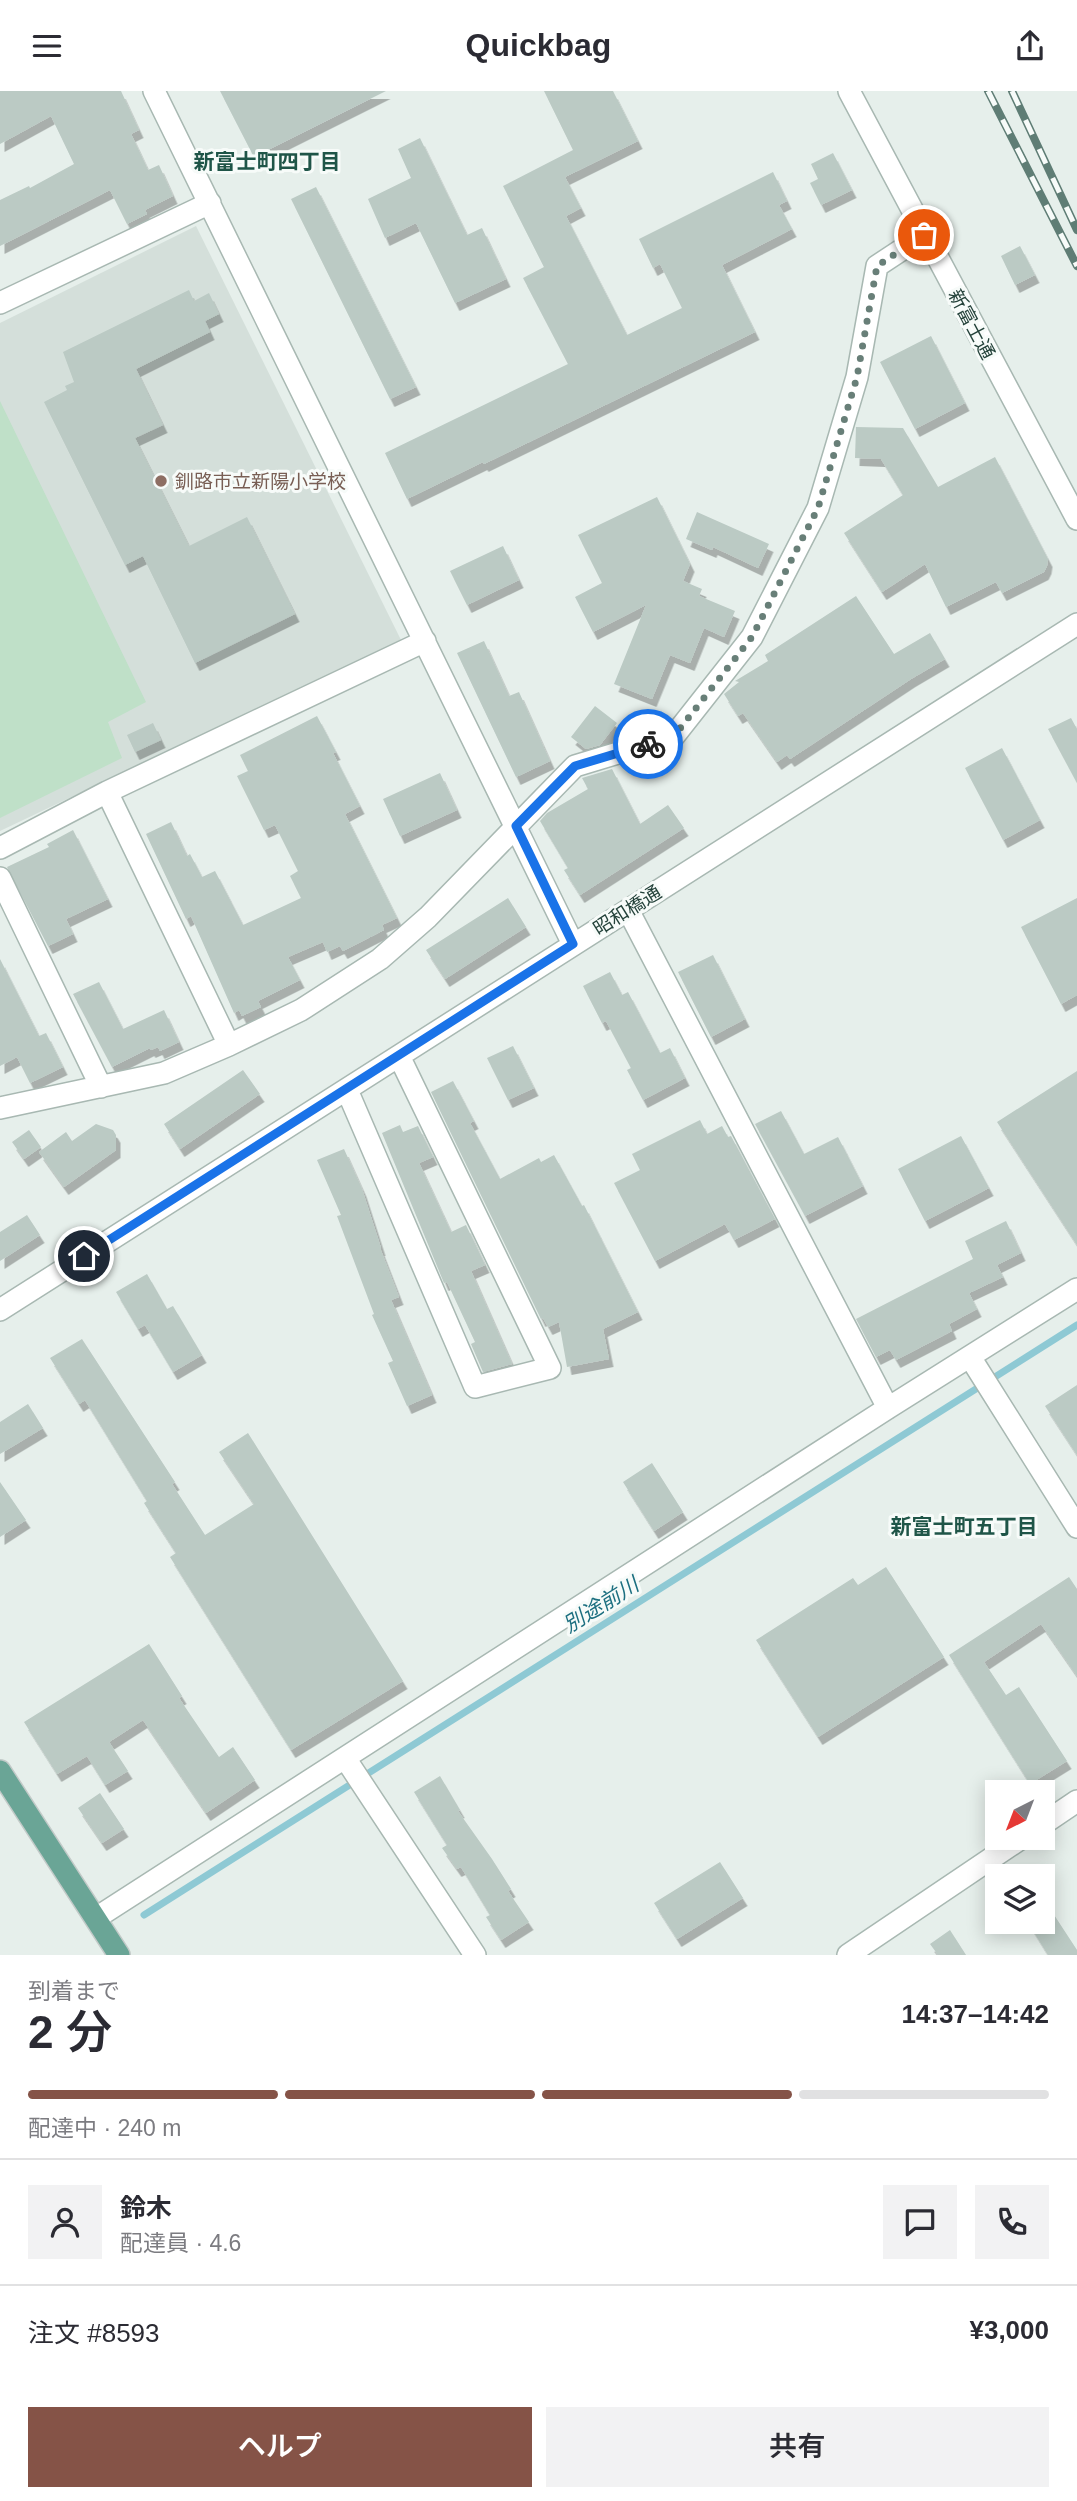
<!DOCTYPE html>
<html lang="ja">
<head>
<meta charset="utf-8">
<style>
  body { margin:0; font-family:Arial,"Noto Sans JP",sans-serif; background:#f2f2f3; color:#2b2b33; height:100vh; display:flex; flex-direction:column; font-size:26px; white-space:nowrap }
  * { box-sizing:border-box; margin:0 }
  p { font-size:23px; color:#7c7c81 }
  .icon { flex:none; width:38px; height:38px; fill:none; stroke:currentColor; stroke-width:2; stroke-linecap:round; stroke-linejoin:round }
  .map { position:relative; height:1864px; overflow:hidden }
  .side { display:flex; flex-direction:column; background:#fff; flex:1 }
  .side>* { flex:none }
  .needle { width:46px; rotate:222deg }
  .controls { position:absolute; left:985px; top:1689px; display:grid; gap:14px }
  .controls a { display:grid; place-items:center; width:70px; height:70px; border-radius:0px; background:#fff; box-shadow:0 4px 18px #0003; font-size:35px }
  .pin { position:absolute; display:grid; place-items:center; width:60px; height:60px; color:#fff; margin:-30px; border:4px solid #fff; border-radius:50%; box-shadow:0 2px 7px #0007 }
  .courier { position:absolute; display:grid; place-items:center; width:70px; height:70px; margin:-35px; border:5px solid #1a73e8; border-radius:50%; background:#fff; color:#222; box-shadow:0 2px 9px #0007 }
  .headline em { font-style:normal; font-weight:600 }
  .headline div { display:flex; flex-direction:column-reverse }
  .headline { display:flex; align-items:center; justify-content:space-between; height:119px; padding:0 28px }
  h1 { font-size:46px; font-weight:600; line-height:52px }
  .bar { display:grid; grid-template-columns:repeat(4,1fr); gap:10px 7px; align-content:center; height:84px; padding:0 28px }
  .bar i { height:9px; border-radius:5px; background:#e1e1e2 }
  .bar .current { background:#855347 }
  .bar p { grid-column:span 4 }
  .line { display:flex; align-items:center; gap:18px; padding:0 28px; border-top:2px solid #e1e1e2 }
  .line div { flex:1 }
  .round { display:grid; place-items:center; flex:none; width:74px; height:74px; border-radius:0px; background:#f2f2f3 }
  .cta { display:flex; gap:14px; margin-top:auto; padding:14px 28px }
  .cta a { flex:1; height:80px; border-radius:0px; background:#855347; color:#fff; font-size:28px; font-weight:600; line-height:80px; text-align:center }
  .cta a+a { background:#f2f2f3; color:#2b2b33 }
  header { display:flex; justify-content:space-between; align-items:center; height:91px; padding:0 28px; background:#fff; font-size:32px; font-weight:600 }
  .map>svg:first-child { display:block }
  .built { fill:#d4dfda }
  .green { fill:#bfe0c8 }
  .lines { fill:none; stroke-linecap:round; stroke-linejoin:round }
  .stream { stroke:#8ec9d4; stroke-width:7 }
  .building { fill:#bbcac4; filter:url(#shadow) }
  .minor-casing { stroke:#a8b8b2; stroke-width:24 }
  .major-casing { stroke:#c2cac8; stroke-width:24 }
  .minor { stroke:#fff; stroke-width:21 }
  .major { stroke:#6aa596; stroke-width:21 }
  .rail-casing { stroke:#5f7d75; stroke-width:8 }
  .rail { stroke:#f7fbf9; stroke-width:5; stroke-dasharray:16; stroke-linecap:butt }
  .done { stroke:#687f78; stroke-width:7; stroke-dasharray:0 12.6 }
  .route { stroke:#1a73e8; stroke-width:9 }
  .education-dot { fill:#8d6e63; stroke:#f7fbf9; stroke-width:2.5 }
  .labels { text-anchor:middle; stroke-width:6; stroke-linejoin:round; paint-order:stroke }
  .street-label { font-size:19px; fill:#24423a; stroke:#f7fbf9 }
  .education-label { font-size:19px; fill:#785e54; stroke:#f7fbf9; text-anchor:start }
  .neighbourhood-label { font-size:21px; font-weight:bold; fill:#1f5548; stroke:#f7fbf9 }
  .water-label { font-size:21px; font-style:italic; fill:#1c6f80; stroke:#f7fbf9 }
</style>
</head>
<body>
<header><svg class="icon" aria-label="menu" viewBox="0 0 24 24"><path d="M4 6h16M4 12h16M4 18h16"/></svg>Quickbag<svg class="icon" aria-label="share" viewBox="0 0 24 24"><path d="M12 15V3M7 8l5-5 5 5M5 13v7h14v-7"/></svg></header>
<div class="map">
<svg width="1077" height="1864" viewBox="0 0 1077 1864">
  <defs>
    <filter id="shadow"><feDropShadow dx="4.5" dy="8" stdDeviation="0" flood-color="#0004"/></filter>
  </defs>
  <rect width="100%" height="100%" fill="#e6efeb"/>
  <path class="built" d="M196 135 401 549 0 740V232Z"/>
  <path class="green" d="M0 310 146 611 108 631 122 667 0 727Z"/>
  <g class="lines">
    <path class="stream" d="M144 1824 1077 1234"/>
  </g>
  <path class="building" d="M0 0H121L139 39 131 43 148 79 159 74 173 105 145 119 147 123 127 133 110 99 0 155V109L29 95 30 97 74 73 51 25 0 53Z
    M220 0H386L254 66Z
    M544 0H613L638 50 565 86 581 117 566 125 627 244 682 217 660 173 653 177 639 148 773 81 787 110 779 114 792 138 722 174 755 241 484 373 483 371 407 408 385 362 568 273 523 187 544 176 503 95 573 59Z
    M420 47 467 144 482 137 506 188 455 212 416 132 385 147 368 108 411 87 398 58Z
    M833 62 852 99 821 114 810 92 818 88 811 73Z
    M316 96 416 296 390 308 291 108Z
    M1020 155 1035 184 1015 194 1001 165Z
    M189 199 194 210 209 202 219 223 205 230 210 241 136 278 163 334 135 347 189 455 247 426 295 523 195 572 143 465 125 474 44 311 67 299 65 295 74 291 63 261Z
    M931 245 965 312 915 338 880 271Z
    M856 336 903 337 938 396 995 366 1048 468 1047 475 1044 481 1002 502 996 491 946 516 925 473 882 501 844 442 903 404 881 368 855 367Z
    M657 406 690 473 683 490 702 498 699 505 735 520 724 546 704 537 690 572 670 564 652 608 614 593 646 514 593 541 575 506 602 492 578 444Z
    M697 421 769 453 758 477 713 456 712 459 686 448Z
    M503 455 519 489 467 514 450 480Z
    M856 505 894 563 930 542 945 568 911 588 790 668 787 664 777 671 743 622 738 625 724 603 739 591 735 590 768 570 765 564Z
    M484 550 509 605 519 601 550 670 516 686 457 562Z
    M595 615 617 632 600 654 586 658 571 646Z
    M317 625 336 661 333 662 360 715 345 723 397 827 382 834 384 839 343 860 340 855 327 861 323 851 288 866 300 889 258 910 261 916 242 925 239 919 234 922 191 825 186 828 146 743 171 731 187 765 190 763 202 786 215 780 243 834 301 807 290 785 298 780 275 734 264 739 237 685 248 680 240 664Z
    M1071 627 1077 638V692L1048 638Z
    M153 632 161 649 135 661 127 644Z
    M1002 657 1040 729 1003 749 965 677Z
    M612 678 640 733 668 714 684 737 580 804 564 779 568 777 540 730 547 722 588 698 582 687Z
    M440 682 457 719 400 745 383 708Z
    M73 739 108 808 66 828 73 843 48 855 7 776 49 756 47 753Z
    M508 807 526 836 445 888 426 859Z
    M1077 807V904L1061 913 1021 836Z
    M713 864 745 928 711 946 678 881Z
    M0 868 39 945 46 942 63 976 30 992 17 966 0 975Z
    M610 881 622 904 628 901 660 962 670 957 685 987 643 1009 627 979 631 977 606 930 602 932 583 895Z
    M99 891 123 938 164 919 179 951 160 960 158 956 151 959 150 957 112 976 73 903Z
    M513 955 534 997 508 1009 487 967Z
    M243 979 260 1003 180 1058 164 1033Z
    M1077 980V1154L997 1031Z
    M453 990 474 1030 470 1032 500 1088 539 1067 541 1071 554 1064 582 1115 584 1114 638 1221 603 1238 609 1268 567 1276 559 1231 548 1236 543 1227 541 1228 431 1001Z
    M781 1020 804 1063 838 1046 863 1095 805 1125 755 1033Z
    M700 1029 707 1043 722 1035 728 1046 731 1045 775 1128 734 1149 725 1133 655 1170 614 1092 640 1079 632 1063Z
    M96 1033 113 1039 116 1044V1059L64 1096 39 1061 66 1041 72 1050Z
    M400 1034 403 1041 418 1035 433 1066 419 1072 451 1141 466 1134 485 1174 471 1180 512 1273 483 1281 471 1253 475 1251 447 1191 444 1192 382 1042Z
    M29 1039 41 1056 24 1068 12 1051Z
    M961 1045 989 1097 925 1130 898 1078Z
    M344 1058 362 1098 381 1157H380L399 1206 391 1209 432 1304 407 1315 388 1272 393 1270 372 1224 374 1223 337 1125 341 1124 317 1069Z
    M27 1124 40 1144 0 1170V1141Z
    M1006 1130 1021 1162 997 1174 1003 1186 969 1202 977 1218 949 1233 952 1240 896 1269 890 1259 876 1266 856 1228 973 1168 965 1150Z
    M147 1183 167 1218 173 1215 202 1264 173 1281 145 1234 138 1238 116 1201Z
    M82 1248 175 1391 172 1393 205 1444 254 1413 219 1361 248 1342 403 1590 291 1659 170 1466 176 1462 144 1412 147 1410 85 1309 79 1313 50 1267Z
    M1077 1294V1364L1045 1315Z
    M28 1313 43 1337 0 1363V1331Z
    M652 1372 683 1421 654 1440 623 1391Z
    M0 1391 26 1429 0 1446Z
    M886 1476 944 1566 818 1646 756 1549 853 1487 858 1494Z
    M1069 1486 1077 1498V1585L1041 1533 984 1571 1006 1604 1019 1596 1067 1670 1030 1693 949 1564Z
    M149 1553 182 1605 179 1607 219 1666 233 1656 255 1689 206 1722 143 1629 109 1651 128 1680 105 1694 87 1665 57 1683 24 1631Z
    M440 1685 460 1719 458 1720 492 1768 511 1798 508 1800 529 1831 501 1849 486 1826 490 1824 461 1776 457 1778 442 1757 447 1754 414 1701Z
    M100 1702 124 1738 102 1752 78 1717Z
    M720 1771 743 1807 677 1848 654 1812Z
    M1043 1807 1077 1859V1864H1048L1027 1830H1043Z
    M950 1839 966 1864H938L930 1853Z"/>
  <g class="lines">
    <defs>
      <path id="minor" d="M154 0 573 853
        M849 0 1077 428
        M0 212 210 112
        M107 701 229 954
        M0 757 107 701 425 550
        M0 787 101 996
        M628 819 888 1317
        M347 999 475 1296 550 1277 399 965
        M0 1017 164 982 229 954 301 919 380 868 428 826 575 675 674 645 752 546 818 417 857 286 877 175 924 144
        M0 1219 1077 533
        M970 1266 1077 1436
        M345 1667 475 1864
        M1043 1733 1077 1710
        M96 1827 888 1317 1077 1198
        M848 1864 1023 1746"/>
      <path id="major" d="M0 1680 119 1864"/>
    </defs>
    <use href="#minor" class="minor-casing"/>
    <use href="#major" class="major-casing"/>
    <use href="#minor" class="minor"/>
    <use href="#major" class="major"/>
    <defs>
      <path id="rail" d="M988 0 1077 175
        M1012 0 1077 139"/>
    </defs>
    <use href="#rail" class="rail-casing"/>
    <use href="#rail" class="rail"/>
  </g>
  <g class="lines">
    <path class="done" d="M648 653 674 645 752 546 818 417 857 286 877 175 924 144"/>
    <path class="route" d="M84 1165 573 853 516 735 575 675 648 653"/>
  </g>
  <circle class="education-dot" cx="161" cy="390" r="7"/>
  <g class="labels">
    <g class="street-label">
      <text transform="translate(972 233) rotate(62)" y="7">新富士通</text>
      <text transform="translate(627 819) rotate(-32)" y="7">昭和橋通</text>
    </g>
    <g class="education-label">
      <text x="175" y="397">釧路市立新陽小学校</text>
    </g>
    <g class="neighbourhood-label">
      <text x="267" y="78">新富士町四丁目</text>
      <text x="964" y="1443">新富士町五丁目</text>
    </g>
    <g class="water-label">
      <text transform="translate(601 1514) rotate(-32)" y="7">別途前川</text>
    </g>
  </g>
</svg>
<div class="controls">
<a><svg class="needle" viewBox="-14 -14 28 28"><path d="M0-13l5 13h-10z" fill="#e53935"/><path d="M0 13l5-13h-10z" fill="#7c7c81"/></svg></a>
<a><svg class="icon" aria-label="layers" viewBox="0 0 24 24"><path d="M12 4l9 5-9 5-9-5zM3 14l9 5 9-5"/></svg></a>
</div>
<div class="pin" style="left:924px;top:144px;background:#ea580c"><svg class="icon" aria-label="bag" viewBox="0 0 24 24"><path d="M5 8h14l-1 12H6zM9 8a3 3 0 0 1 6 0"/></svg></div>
<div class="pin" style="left:84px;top:1165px;background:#1f2937"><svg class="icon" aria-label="home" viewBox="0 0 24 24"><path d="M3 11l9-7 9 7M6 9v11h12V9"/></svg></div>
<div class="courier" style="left:648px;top:653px"><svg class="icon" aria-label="bike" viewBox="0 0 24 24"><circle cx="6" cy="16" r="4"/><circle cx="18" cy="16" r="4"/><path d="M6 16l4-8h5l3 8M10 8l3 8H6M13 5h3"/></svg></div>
</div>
<section class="side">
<div class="headline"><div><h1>2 分</h1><p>到着まで</p></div><em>14:37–14:42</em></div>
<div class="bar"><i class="current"></i><i class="current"></i><i class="current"></i><i></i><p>配達中 · 240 m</p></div>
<div class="line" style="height:126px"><a class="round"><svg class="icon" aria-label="person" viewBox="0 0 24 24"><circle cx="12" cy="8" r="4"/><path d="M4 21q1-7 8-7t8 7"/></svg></a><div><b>鈴木</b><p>配達員 · 4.6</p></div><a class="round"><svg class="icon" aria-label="chat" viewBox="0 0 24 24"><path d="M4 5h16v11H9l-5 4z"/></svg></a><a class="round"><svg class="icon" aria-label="phone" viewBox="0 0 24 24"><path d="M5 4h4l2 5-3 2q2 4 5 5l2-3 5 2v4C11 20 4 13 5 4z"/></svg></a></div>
<div class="line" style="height:91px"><div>注文 #8593</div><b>¥3,000</b></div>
<div class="cta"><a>ヘルプ</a><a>共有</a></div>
</section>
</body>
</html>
